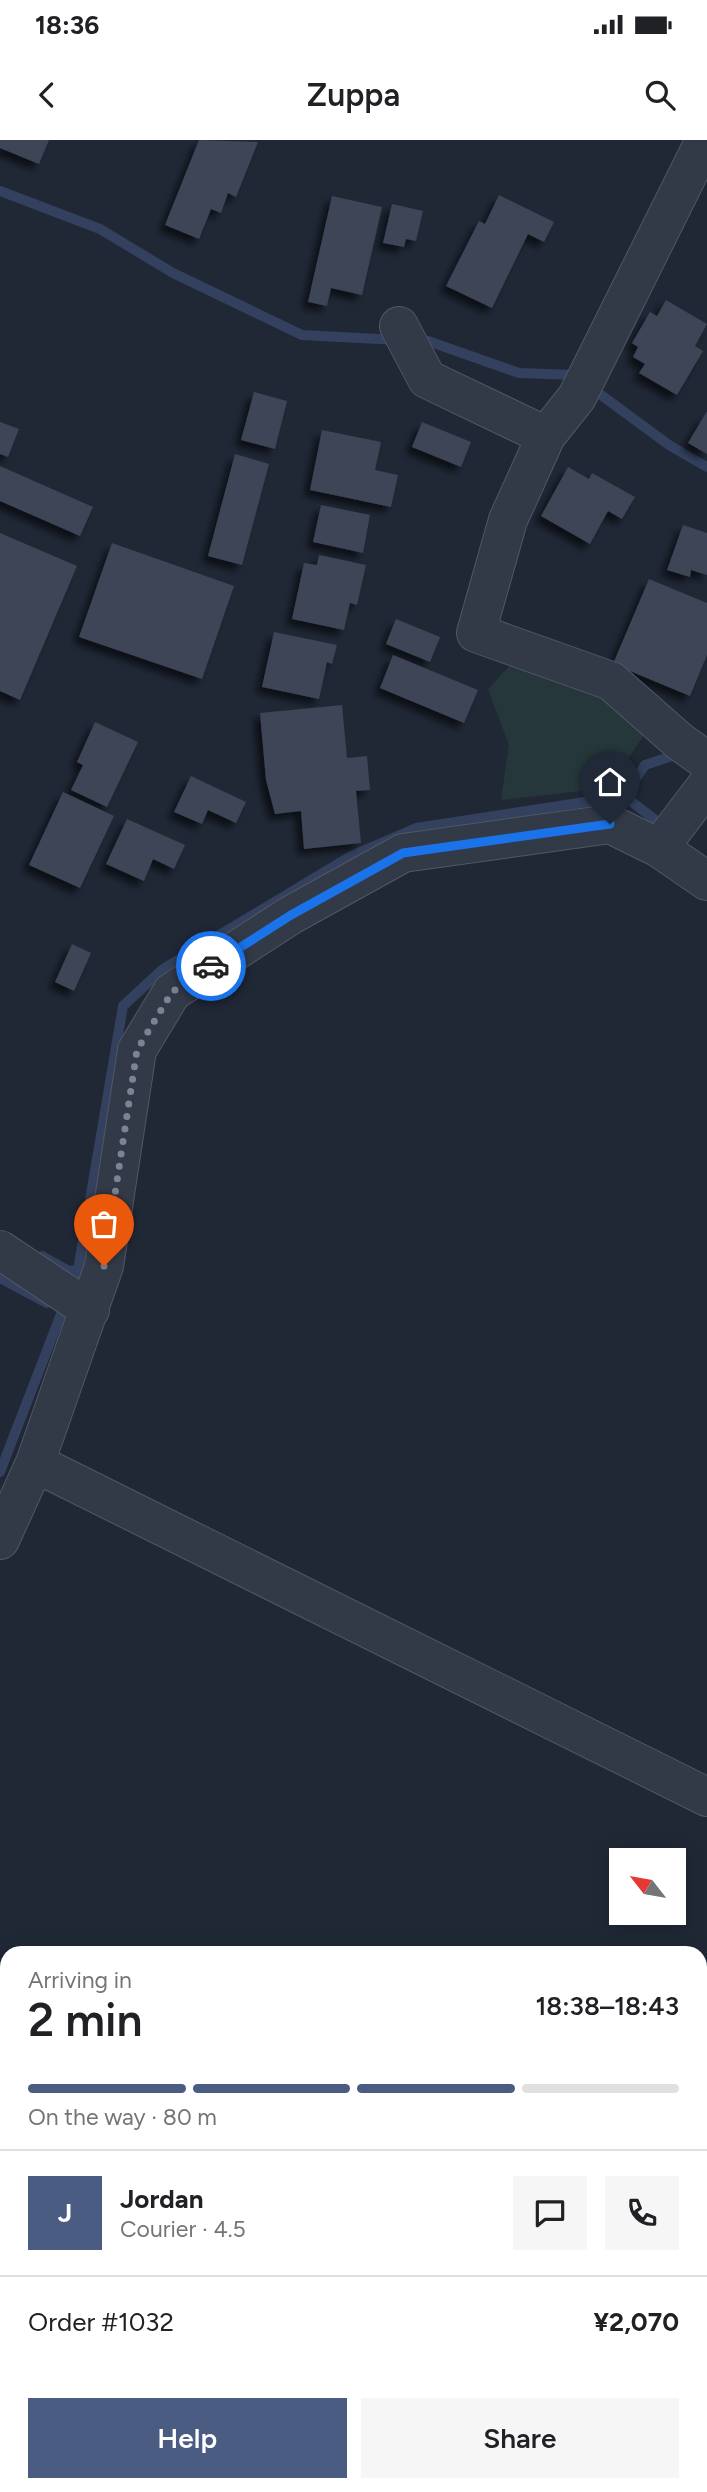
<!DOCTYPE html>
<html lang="en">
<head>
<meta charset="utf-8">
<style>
  body { margin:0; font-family:Figtree,sans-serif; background:#f6f6f6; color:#202124; height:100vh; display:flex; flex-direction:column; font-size:26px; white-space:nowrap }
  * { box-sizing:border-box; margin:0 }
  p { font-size:23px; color:#757577 }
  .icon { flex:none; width:38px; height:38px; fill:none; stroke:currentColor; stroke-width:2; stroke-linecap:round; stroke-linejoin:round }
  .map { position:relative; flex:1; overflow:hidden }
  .side { position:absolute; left:0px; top:1806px; width:707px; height:546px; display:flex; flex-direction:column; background:#fff; border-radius:21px 21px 0 0; box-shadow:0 4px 18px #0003 }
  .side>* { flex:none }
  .needle { width:46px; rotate:301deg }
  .fabs { position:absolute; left:609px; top:1708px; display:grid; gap:14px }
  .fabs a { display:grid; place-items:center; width:77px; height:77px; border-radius:0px; background:#fff; box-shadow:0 4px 18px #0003; font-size:35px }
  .pin { position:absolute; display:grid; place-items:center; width:60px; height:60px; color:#fff; margin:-72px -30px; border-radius:50% 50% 50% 0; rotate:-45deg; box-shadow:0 0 7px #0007 }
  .pin .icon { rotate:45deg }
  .courier { position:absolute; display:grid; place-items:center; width:70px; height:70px; margin:-35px; border:5px solid #1a73e8; border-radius:50%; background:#fff; color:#222; box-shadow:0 2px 9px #0007 }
  .head em { font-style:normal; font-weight:600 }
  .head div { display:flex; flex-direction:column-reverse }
  .head { display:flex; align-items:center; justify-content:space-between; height:119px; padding:0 28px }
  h1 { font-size:46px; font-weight:600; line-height:52px }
  .bar { display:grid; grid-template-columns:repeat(4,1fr); gap:10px 7px; align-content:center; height:84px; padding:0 28px }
  .bar i { height:9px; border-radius:5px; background:#e0e0e0 }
  .bar .selected { background:#4b5c83 }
  .bar p { grid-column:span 4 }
  .line { display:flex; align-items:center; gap:18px; padding:0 28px; border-top:2px solid #e0e0e0 }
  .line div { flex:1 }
  .round { display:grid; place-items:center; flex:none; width:74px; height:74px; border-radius:0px; background:#f6f6f6 }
  .primary-button { display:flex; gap:14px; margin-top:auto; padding:14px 28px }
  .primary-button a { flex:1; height:80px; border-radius:0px; background:#4b5c83; color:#fff; font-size:28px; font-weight:600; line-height:80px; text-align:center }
  .primary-button a+a { background:#f6f6f6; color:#202124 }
  .status { display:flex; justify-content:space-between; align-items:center; height:49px; padding:0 35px; background:#fff; direction:ltr }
  .status svg { height:19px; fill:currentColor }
  header { display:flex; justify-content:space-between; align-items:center; height:91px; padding:0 28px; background:#fff; font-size:32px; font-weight:600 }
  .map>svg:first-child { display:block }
  .green { fill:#25373a }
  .water { fill:#33415e }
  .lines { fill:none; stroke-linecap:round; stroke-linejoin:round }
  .stream { stroke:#33415e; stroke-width:10 }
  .building { fill:#3c4557; filter:url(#shadow) }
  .street-casing { stroke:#515765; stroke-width:40 }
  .street { stroke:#333a47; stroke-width:38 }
  .done { stroke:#7c8392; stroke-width:7; stroke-dasharray:0 12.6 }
  .route { stroke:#1a73e8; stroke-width:9 }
</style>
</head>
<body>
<div class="status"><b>18:36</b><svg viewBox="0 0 49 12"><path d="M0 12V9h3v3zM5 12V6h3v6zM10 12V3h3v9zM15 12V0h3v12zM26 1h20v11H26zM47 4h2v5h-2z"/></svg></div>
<header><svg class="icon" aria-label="back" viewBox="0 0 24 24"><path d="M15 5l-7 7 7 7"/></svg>Zuppa<svg class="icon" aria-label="search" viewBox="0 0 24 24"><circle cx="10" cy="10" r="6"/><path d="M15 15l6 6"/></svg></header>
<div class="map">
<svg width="707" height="2352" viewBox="0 0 707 2352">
  <defs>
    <filter id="shadow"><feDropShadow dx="-6" dy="6" stdDeviation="3.5" flood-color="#0009"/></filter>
  </defs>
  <rect width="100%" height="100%" fill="#202836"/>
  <path class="green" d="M519 516 609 551 647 591 608 648 501 660 509 605 488 549Z"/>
  <path class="water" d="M700 2301 707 2305V2352H671L657 2345H700Z"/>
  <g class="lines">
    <path class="stream" d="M0 51 100 89 173 133 302 195 398 200
      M417 201H428L519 233 574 235 669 305 707 327
      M624 656 645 625 681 613
      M42 1116 69 1131 78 1130
      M0 1138 47 1163
      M0 1332 78 1130 123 866 163 829 351 716 416 688 624 656 666 688"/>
  </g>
  <path class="building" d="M0 0H49L39 24 0 8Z
    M199 0 258 2 236 57 228 53 221 73 211 69 199 99 165 85Z
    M499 55 554 82 544 102 528 94 492 168 446 146 479 81 485 84Z
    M332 56 382 67 362 155 331 148 327 166 308 162Z
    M392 64 423 71 416 101 406 99 404 107 383 103Z
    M666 160 707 184 695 206 703 211 677 255 639 233 645 224 633 217 638 207 632 203 650 172 657 176Z
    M254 252 287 261 275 309 241 300Z
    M707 271V314L688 303Z
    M0 282 19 289 8 317 0 314Z
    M422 282 471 302 461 327 412 307Z
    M322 290 381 302 375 330 398 335 391 367 310 350Z
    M235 314 269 324 242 425 208 416Z
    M0 326 93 367 80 396 0 361Z
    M568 327 589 339 592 333 635 357 622 379 608 371 590 404 541 376Z
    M321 365 370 375 363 413 313 402Z
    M683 385 707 393V435L691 430 690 437 667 430Z
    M0 393 77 426 20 560 0 551Z
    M112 403 234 446 202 539 79 497Z
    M319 415 366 425 357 465 350 463 344 490 292 479 304 423 317 425Z
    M649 439 707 463V515L690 556 613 524Z
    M396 479 440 497 430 522 386 504Z
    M274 492 337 505 332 524 327 522 319 559 262 547Z
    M393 515 478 550 464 583 380 548Z
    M342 565 347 618 367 616 370 650 356 651 361 703 304 709 301 671 275 674 266 640 260 573Z
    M95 582 138 602 107 667 71 650 83 625 77 622Z
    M191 636 246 662 236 683 208 670 202 684 174 672Z
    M63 652 114 676 80 748 29 725Z
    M127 679 185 705 174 729 153 719 144 741 106 724Z
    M72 804 91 813 74 851 55 842Z"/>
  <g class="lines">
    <defs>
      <path id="street" d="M705 0 577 257 546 296 508 380 476 493 611 541 679 601 707 621
        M399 186 427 239 546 296
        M659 708 707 645
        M0 1110 90 1170
        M35 1323 707 1657
        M0 1400 35 1323 104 1126 137 910 172 852 291 775 403 713 610 684 659 708 707 741"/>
    </defs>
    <use href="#street" class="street-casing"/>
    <use href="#street" class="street"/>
  </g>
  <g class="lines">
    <path class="done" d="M104 1126 137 910 172 852 211 826"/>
    <path class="route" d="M211 826 291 775 403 713 610 684"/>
  </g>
</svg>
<div class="fabs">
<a><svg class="needle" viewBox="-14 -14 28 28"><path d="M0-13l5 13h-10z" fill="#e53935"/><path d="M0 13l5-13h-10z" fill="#757577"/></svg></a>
</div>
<div class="pin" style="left:104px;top:1126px;background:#ea580c"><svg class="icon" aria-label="bag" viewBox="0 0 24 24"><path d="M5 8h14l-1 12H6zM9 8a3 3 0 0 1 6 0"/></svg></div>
<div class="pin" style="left:610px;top:684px;background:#1f2937"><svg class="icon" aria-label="home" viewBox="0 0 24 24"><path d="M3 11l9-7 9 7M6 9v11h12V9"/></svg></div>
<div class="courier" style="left:211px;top:826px"><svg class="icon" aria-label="car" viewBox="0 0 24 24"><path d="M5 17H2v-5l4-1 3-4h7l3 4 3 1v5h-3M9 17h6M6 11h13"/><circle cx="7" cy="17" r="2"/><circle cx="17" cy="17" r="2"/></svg></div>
<section class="side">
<div class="head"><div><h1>2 min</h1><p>Arriving in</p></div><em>18:38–18:43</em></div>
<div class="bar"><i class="selected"></i><i class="selected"></i><i class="selected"></i><i></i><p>On the way · 80 m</p></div>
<div class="line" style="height:126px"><b class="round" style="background:#4b5c83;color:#fff">J</b><div><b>Jordan</b><p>Courier · 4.5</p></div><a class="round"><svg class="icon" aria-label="chat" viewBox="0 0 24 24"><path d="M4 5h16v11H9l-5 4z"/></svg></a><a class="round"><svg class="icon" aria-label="phone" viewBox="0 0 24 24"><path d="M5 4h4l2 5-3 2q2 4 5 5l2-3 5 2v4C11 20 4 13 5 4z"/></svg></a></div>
<div class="line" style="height:91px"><div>Order #1032</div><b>¥2,070</b></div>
<div class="primary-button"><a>Help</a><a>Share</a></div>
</section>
</div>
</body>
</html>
